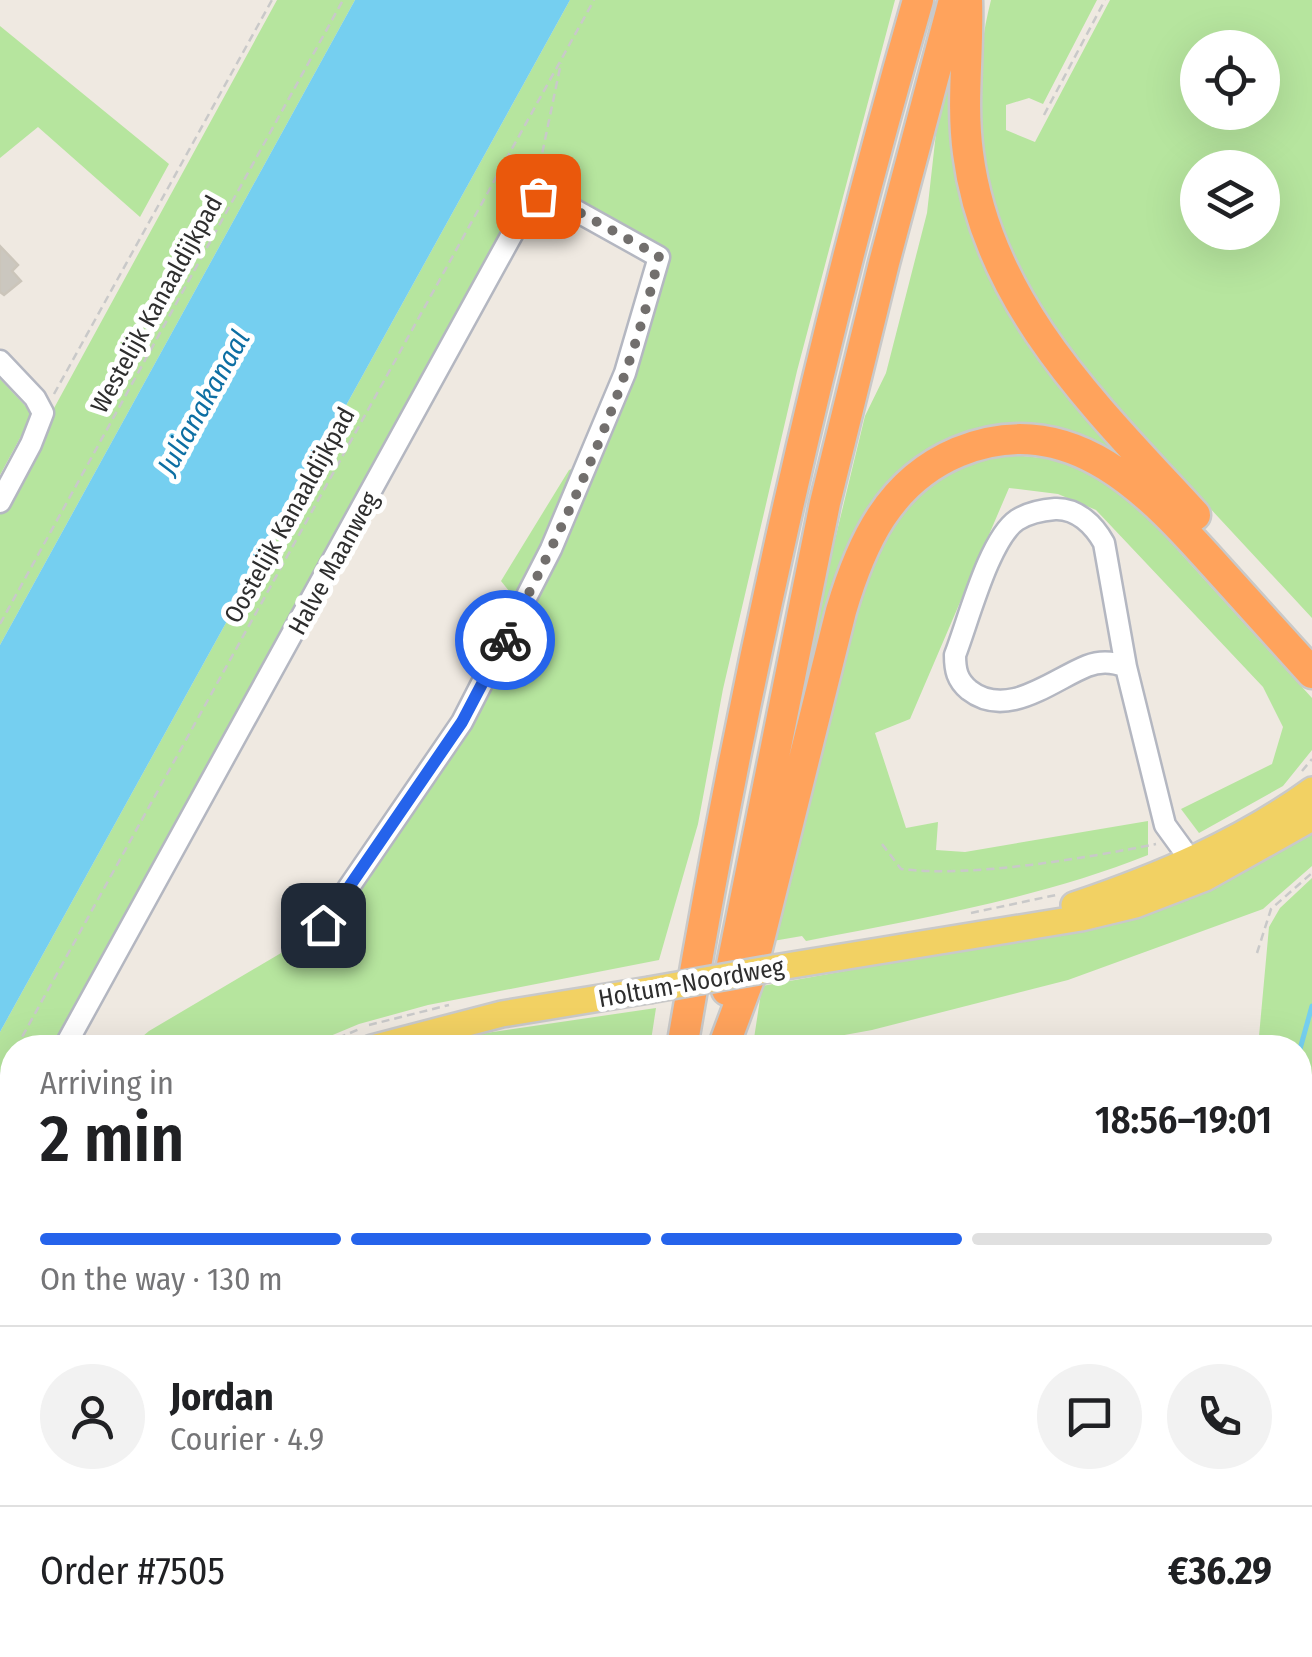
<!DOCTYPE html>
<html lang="en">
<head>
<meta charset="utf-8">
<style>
  body { margin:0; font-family:"Fira Sans Condensed",sans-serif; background:#f2f2f2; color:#202124; height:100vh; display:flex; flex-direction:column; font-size:38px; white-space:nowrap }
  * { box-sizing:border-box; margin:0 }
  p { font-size:32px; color:#757577 }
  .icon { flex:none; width:55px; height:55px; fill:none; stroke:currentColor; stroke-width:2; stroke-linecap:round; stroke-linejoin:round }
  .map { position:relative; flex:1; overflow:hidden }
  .side { position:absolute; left:0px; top:1035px; width:1312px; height:622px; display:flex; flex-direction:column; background:#fff; border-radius:40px 40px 0 0; box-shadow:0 10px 40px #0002 }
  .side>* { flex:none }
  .fabs { position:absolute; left:1180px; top:30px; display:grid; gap:20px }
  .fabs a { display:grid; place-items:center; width:100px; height:100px; border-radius:50%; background:#fff; box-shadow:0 10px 40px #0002; font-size:50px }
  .pin { position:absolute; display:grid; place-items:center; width:85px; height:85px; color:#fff; margin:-42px; border-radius:20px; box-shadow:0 5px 15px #0006 }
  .courier { position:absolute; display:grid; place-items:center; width:100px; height:100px; margin:-50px; border:8px solid #2563eb; border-radius:50%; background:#fff; color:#222; box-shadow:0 2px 12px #0007 }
  .head em { font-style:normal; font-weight:600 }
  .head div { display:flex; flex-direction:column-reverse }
  .head { display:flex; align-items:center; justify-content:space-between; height:170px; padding:0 40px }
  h1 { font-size:65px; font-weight:600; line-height:75px }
  .bar { display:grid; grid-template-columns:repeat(4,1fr); gap:15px 10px; align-content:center; height:120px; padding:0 40px }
  .bar i { height:12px; border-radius:8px; background:#e0e0e0 }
  .bar .on { background:#2563eb }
  .bar p { grid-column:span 4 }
  .line { display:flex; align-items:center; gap:25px; padding:0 40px; border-top:2px solid #e0e0e0 }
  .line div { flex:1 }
  .round { display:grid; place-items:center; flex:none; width:105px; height:105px; border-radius:52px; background:#f2f2f2 }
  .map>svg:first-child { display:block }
  .green { fill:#b6e59e; fill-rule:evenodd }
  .water { fill:#75cff0 }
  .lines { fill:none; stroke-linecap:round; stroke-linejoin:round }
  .stream { stroke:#75cff0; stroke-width:5 }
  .building { fill:#cbc7bf; stroke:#cbc5ba; stroke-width:2.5 }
  .minor-casing { stroke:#b4b7c1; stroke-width:25 }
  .major-casing { stroke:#c9c9c9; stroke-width:30 }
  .highway-casing { stroke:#c9c9c9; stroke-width:35 }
  .path { stroke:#c9c9c9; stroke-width:2.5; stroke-dasharray:8 5; stroke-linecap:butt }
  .minor { stroke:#fff; stroke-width:20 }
  .major { stroke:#f2d163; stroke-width:25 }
  .highway { stroke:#ffa35c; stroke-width:30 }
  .major-bridge-casing { stroke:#c9c9c9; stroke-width:30; stroke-linecap:butt }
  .major-bridge { stroke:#f2d163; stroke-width:25 }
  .done { stroke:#726f6d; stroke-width:10; stroke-dasharray:0 18 }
  .route { stroke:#2563eb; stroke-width:12 }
  .labels { text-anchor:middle; stroke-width:10; stroke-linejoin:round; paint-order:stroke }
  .street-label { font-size:25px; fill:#2e2e2e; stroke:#fff }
  .water-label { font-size:28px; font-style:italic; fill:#0d6fa3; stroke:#fff }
</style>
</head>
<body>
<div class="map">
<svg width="1312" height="1657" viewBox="0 0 1312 1657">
  <rect width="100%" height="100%" fill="#efe9e1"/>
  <path class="green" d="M277 0H355L0 645V507Z
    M570 0H895L797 371 723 689 698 824 659 960 428 1005 359 1024 304 1047H130L149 1031 315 933 414 791 517 601 501 581 569 470 585 463 625 364 650 253 535 193 65 1047 12 1048V1277L0 1296V1032Z
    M991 0H1097L1043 104 1029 98 1006 105V130L1035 142 1110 0H1312V618C1256 558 1201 498 1145 439 1106 397 1061 353 1033 304 982 213 965 101 991 0ZM1198 48H1262V112H1198ZM1198 168H1262V232H1198Z
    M0 26 169 164 140 217 38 127 0 158Z
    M957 45 976 219 1174 514 1036 435 891 491 770 854 813 630 865 416 886 373 927 213 936 133Z
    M0 379 33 414 0 475Z
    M1004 454 1062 460 1094 474 1136 504 1312 698V750L1283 786 1199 833 1181 809 1272 764 1283 727 1263 687 1096 510 1058 494 1009 488 910 719 875 733 906 828 938 822 936 850 965 852 1148 821V855C1038 899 921 918 806 941L802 936 773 941 833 654 877 548 912 497 952 471Z
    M1312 827V866L1263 909 1068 980 872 1030 784 1046 753 1045 762 986 1016 940Z
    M1312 878V1130L1304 1138 1300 1174V1048L1258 1047 1269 927 1280 908Z
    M656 1008 650 1047H425L472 1035Z
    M12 1361V1550L0 1547V1382Z"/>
  <path class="water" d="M355 0H570L0 1032V645Z"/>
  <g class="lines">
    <path class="stream" d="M1300 1049 1312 1006
      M1241 1657 1242 1645"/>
  </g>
  <path class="building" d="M0 246 18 265 12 271 21 281 4 295 0 292Z
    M50 1645H419L415 1657H47Z"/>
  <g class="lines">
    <defs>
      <path id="minor" d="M0 361 35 398 43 413 31 444 0 502
        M1126 667C1114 662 1100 661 1087 666 1052 680 1007 720 969 690 957 680 955 670 955 655 968 622 989 539 1017 520 1028 513 1042 510 1055 509 1077 508 1094 525 1104 543L1126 667 1165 825 1197 869
        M64 1048 531 200 538 196 555 199 659 257 625 373 551 549 462 722 323 925
        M0 1166 12 1143"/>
      <path id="major" d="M1074 905C1157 877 1241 842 1312 790
        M774 968 1081 918 1135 905 1205 878 1312 818
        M372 1048 502 1014 649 990
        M0 1355 12 1332"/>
      <path id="highway" d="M967 0C969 51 961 101 968 153 987 304 1097 408 1195 515
        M727 990 825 503 884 263 954 0
        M682 1048C741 694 819 344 918 0
        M723 1048 750 976 841 611C861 543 889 481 958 452 1072 405 1152 495 1220 571 1251 605 1281 639 1312 673
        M549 1657 552 1645
        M599 1657 600 1645
        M635 1657 636 1645"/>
    </defs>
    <use href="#minor" class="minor-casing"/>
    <use href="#major" class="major-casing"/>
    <use href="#highway" class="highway-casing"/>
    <path class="path" d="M1044 115 1105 0
      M537 178 561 63
      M54 394 272 0
      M0 624 343 0
      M1302 771 1312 759
      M882 844 901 869C971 878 1086 858 1156 844
      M971 913 1056 895
      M1257 953 1271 909 1312 873
      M369 1025 449 1005
      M16 1048 594 0
      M314 1048 362 1028
      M0 1076 12 1054
      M0 1302 12 1283"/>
    <use href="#minor" class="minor"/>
    <use href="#major" class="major"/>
    <use href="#highway" class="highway"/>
    <defs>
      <path id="major-bridge" d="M649 990 774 968"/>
    </defs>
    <use href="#major-bridge" class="major-bridge-casing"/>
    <use href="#major-bridge" class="major-bridge"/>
  </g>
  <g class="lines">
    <path class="done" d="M505 640C568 518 629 391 659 256L555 199 538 196"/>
    <path class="route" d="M323 925 462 722 505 640"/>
  </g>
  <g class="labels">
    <g class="street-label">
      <text transform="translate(156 304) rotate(-61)" y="9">Westelijk Kanaaldijkpad</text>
      <text transform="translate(289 515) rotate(-61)" y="9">Oostelijk Kanaaldijkpad</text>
      <text transform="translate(333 563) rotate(-61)" y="9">Halve Maanweg</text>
      <text transform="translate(691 982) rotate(-10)" y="9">Holtum-Noordweg</text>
    </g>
    <g class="water-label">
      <text transform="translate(203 402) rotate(-61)" y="10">Julianakanaal</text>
    </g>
  </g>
</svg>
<div class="fabs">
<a><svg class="icon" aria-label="locate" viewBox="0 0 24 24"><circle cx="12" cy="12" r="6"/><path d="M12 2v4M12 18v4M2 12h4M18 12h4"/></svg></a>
<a><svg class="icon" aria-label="layers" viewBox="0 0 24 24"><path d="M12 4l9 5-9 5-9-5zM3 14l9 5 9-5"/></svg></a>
</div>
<div class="pin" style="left:538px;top:196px;background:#ea580c"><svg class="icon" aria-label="bag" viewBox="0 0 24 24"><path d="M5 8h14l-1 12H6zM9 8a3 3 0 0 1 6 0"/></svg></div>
<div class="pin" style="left:323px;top:925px;background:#1f2937"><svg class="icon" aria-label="home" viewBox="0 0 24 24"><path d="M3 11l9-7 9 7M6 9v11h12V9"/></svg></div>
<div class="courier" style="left:505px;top:640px"><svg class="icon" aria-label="bike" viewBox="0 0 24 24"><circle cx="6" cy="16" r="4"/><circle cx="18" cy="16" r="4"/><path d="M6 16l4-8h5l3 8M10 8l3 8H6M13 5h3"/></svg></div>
<section class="side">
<div class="head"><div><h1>2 min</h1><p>Arriving in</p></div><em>18:56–19:01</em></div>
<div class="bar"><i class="on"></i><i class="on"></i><i class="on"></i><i></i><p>On the way · 130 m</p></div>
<div class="line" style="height:180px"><a class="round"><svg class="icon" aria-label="person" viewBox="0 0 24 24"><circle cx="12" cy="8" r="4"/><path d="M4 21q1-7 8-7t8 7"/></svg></a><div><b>Jordan</b><p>Courier · 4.9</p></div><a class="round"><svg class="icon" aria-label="chat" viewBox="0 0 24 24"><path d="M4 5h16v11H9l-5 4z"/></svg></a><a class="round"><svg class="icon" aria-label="phone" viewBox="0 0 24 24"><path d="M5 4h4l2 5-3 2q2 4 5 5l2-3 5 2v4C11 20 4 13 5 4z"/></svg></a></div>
<div class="line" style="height:130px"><div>Order #7505</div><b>€36.29</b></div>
</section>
</div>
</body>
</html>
